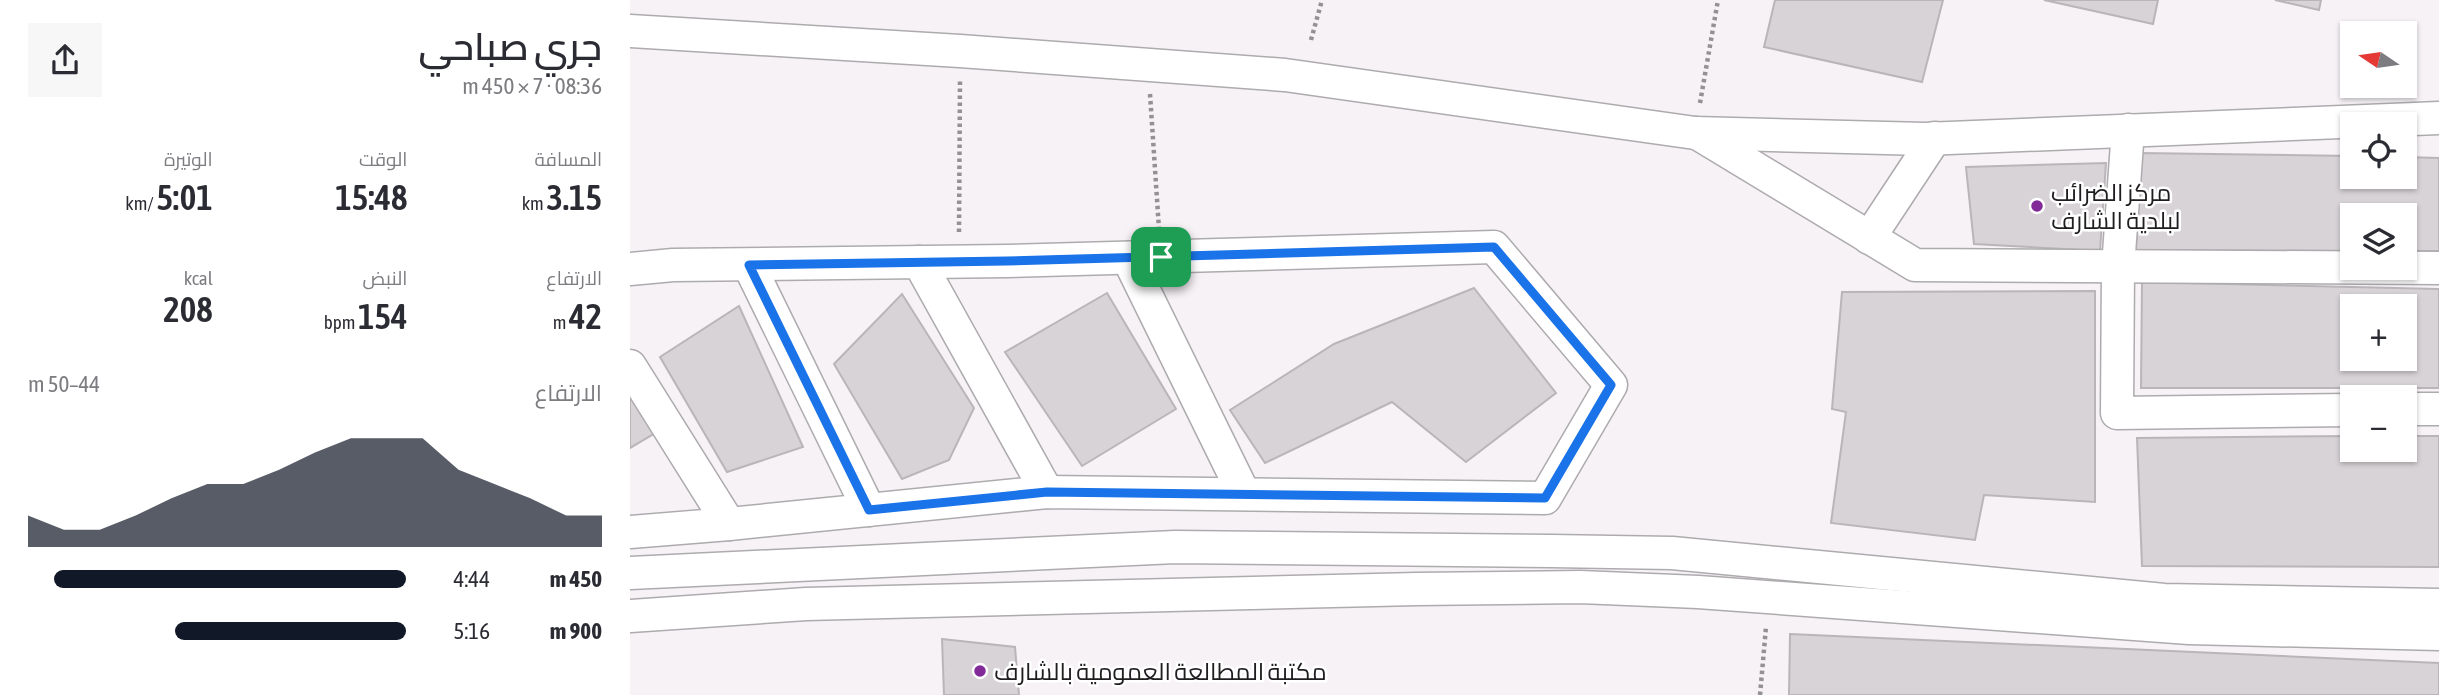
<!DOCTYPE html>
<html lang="ar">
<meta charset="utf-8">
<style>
:root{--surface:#fff;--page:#f7f7f7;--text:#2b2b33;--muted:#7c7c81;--accent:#111827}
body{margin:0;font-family:"Asap Condensed",Cairo,sans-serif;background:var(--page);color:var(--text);direction:rtl;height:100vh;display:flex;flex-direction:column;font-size:26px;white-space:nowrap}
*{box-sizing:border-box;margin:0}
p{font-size:23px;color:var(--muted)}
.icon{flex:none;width:38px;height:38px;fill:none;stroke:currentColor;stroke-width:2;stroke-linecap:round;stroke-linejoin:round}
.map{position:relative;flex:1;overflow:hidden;direction:ltr}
.sheet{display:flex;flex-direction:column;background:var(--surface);width:630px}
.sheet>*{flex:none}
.needle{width:46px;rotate:283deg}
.tools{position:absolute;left:1710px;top:21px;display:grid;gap:14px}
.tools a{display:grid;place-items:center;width:77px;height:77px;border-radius:0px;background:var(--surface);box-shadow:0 2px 5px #0004;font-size:35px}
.pin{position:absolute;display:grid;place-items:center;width:60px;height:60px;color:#fff;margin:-30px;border-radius:14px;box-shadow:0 4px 10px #0006}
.round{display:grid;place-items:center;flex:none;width:74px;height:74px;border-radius:0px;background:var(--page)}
.overview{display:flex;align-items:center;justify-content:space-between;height:119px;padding:0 28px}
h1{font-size:38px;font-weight:600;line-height:52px}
.figures{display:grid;grid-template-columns:repeat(3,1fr);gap:10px;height:119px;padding:7px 28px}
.figures div{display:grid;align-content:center}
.figures b{font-size:35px;font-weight:600}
.figures small{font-size:19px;font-weight:400}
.figures p{font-size:19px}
.chart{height:196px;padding:14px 28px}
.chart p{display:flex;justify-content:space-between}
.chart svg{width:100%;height:126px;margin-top:7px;fill:var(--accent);opacity:.7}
ul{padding:0 28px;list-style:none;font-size:23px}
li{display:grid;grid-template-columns:112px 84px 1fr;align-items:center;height:52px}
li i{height:18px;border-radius:9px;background:var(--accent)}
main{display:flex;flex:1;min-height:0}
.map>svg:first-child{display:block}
</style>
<main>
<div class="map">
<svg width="1809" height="695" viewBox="0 0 1809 695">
<rect width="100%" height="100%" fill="#f6f2f6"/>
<!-- building -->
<g fill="#d8d3d7" stroke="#b9b5b8" stroke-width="2" fill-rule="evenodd">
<path d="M1145 0H1313L1292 82 1134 47Z"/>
<path d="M1414 0H1528L1523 24Z"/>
<path d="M1645 0H1691L1689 10Z"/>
<path d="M1509 153 1722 156V177H1774V157L1809 158V251H1774V215H1722V251L1506 250Z"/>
<path d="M1476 163 1470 251 1344 244 1336 167Z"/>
<path d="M1512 282 1809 289V388H1511ZM1722 306H1774V359H1722Z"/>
<path d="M844 288 926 393 836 462 762 402 635 463 600 410 704 344Z"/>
<path d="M1465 291V502L1354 495 1345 540 1201 523 1216 412 1202 409 1212 292Z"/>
<path d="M477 293 546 409 452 466 375 352Z"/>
<path d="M272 294 344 408 319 460 272 479 204 364Z"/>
<path d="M109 306 173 447 97 472 30 357Z"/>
<path d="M0 384 37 426 0 448Z"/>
<path d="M1722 436V450H1774V436H1809V567L1512 566 1507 438Z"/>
<path d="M1160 634 1809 663V695H1159Z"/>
<path d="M312 639 385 647 389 695H314Z"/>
</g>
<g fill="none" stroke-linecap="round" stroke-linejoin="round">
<defs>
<g id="minor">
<path d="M0 31 330 51 655 75 1065 133 1295 139 1809 118"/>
<path d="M1498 130 1488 267 1487 413 1722 410"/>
<path d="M1067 133 1285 265 1809 268"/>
<path d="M1239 238 1305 138"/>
<path d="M498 258 614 494"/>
<path d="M289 262 417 492"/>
<path d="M119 265 239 510"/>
<path d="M0 269 43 265 377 261 864 247 981 385 915 498 417 492 99 524 0 532"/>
<path d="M0 366 99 524"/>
<path d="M1774 409H1809"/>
<path d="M0 573 545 547 921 551 1042 553 1534 600 1809 605"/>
<path d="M0 616 176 604 787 589 950 587 1068 592 1559 628 1809 634"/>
</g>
</defs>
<!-- minor casing -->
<use href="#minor" stroke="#aeabaf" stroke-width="35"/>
<!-- path -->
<g stroke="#949194" stroke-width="4.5" stroke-dasharray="3.5 3.5" stroke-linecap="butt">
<path d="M681 40 692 0"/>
<path d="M520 94 529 229"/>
<path d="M1070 103 1088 0"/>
<path d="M329 232 330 80"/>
<path d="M1130 695 1136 627"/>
</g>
<!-- minor -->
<use href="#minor" stroke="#fff" stroke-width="32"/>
</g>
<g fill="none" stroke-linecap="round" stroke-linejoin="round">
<defs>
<path id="route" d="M864 247 981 385 915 498 417 492 239 510 119 265 377 261Z"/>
</defs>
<!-- route casing -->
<use href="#route" stroke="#fff" stroke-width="14"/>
<!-- route -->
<use href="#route" stroke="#1a73e8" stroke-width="9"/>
</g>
<!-- markers -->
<g fill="#822b98" stroke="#fff" stroke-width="2.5">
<circle cx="1407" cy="206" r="7"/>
<circle cx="350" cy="671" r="7"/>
</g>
<g text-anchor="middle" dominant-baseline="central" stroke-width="5" stroke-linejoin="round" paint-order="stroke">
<!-- poi labels -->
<g font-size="24" fill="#1f1d1f" stroke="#fff" text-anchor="start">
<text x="1421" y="192">مركز الضرائب<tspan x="1421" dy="28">لبلدية الشارف</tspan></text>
<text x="364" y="671">مكتبة المطالعة العمومية بالشارف</text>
</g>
</g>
</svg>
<div class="tools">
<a><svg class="needle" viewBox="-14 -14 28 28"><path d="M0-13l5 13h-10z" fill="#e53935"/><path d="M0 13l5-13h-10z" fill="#7c7c81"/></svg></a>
<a><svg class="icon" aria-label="locate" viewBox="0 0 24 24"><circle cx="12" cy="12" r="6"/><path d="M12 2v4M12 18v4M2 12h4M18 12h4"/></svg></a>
<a><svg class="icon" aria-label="layers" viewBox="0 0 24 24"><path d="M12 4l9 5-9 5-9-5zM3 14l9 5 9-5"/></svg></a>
<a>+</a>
<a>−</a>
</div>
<div class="pin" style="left:531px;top:257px;background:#1e9e55"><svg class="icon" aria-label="arrive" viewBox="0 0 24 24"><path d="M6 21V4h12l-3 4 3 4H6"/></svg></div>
</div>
<section class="sheet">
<div class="overview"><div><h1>جري صباحي</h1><p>08:36 · 7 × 450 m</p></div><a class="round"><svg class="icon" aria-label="share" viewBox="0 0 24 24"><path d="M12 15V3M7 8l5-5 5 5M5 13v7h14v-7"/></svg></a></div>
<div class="figures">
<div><p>المسافة</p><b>3.15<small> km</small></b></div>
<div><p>الوقت</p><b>15:48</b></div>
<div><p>الوتيرة</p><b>5:01<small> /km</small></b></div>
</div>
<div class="figures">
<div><p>الارتفاع</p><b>42<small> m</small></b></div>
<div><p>النبض</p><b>154<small> bpm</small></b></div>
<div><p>kcal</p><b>208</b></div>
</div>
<div class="chart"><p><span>الارتفاع</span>44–50 m</p>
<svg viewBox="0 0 160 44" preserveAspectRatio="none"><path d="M0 44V33L10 38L20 38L30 33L40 27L50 22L60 22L70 17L80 11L90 6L100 6L110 6L120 17L130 22L140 27L150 33L160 33V44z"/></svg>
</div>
<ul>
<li><b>450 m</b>4:44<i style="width:93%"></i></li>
<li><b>900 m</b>5:16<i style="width:61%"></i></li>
</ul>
</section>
</main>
